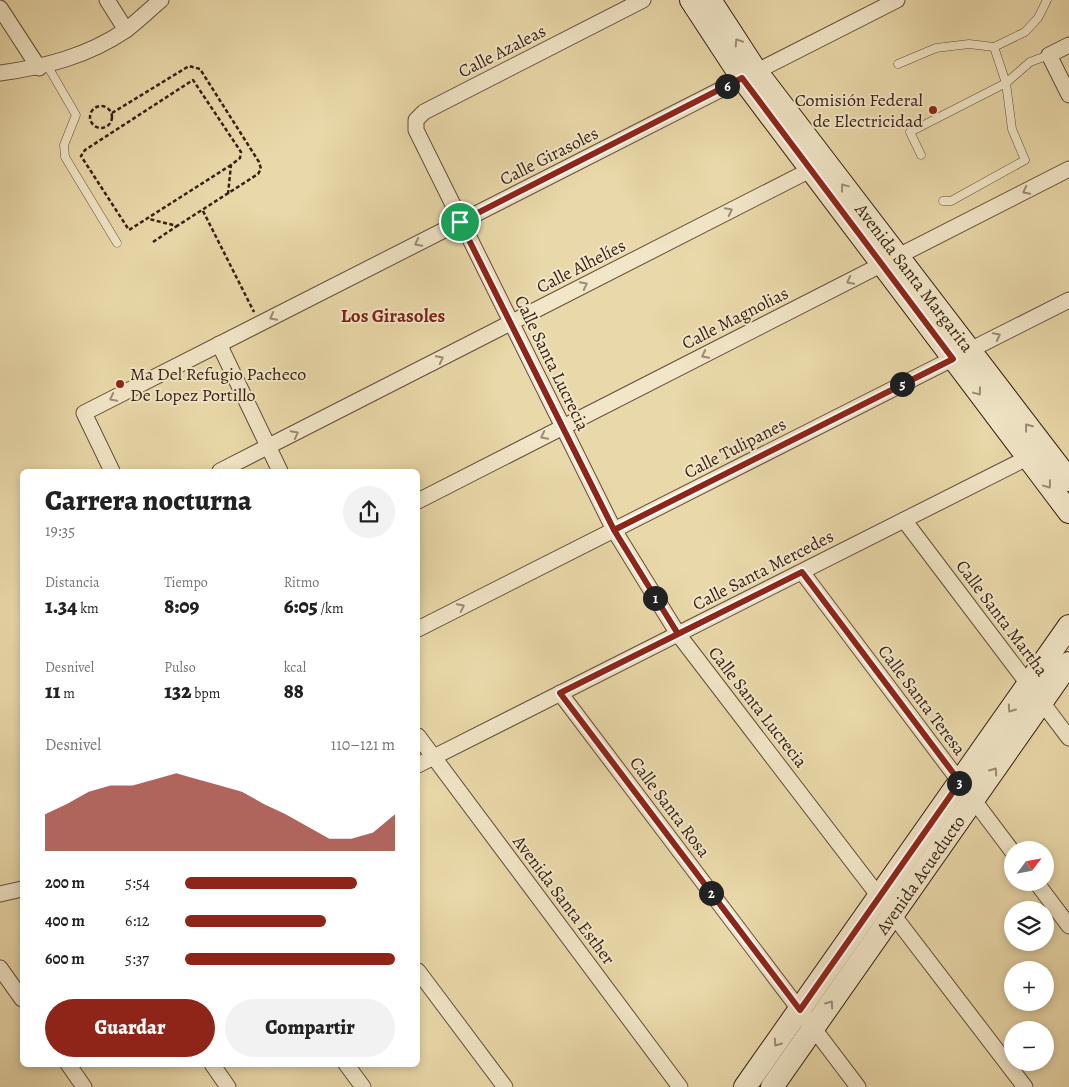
<!DOCTYPE html>
<html lang="es">
<meta charset="utf-8">
<style>
:root{--surface:#fff;--page:#f2f2f2;--text:#222;--muted:#767676;--accent:#8f2418}
body{margin:0;font-family:Alegreya,serif;background:var(--page);color:var(--text);height:100vh;display:flex;flex-direction:column;font-size:19px;white-space:nowrap}
*{box-sizing:border-box;margin:0}
p{font-size:16px;color:var(--muted)}
.icon{flex:none;width:28px;height:28px;fill:none;stroke:currentColor;stroke-width:2;stroke-linecap:round;stroke-linejoin:round}
.map{position:relative;flex:1;overflow:hidden}
.sheet{position:absolute;left:20px;top:469px;width:400px;height:598px;display:flex;flex-direction:column;background:var(--surface);border-radius:8px;box-shadow:0 2px 8px #0003}
.sheet>*{flex:none}
.needle{width:32px;rotate:58deg}
.controls{position:absolute;left:1004px;top:841px;display:grid;gap:10px}
.controls a{display:grid;place-items:center;width:50px;height:50px;border-radius:50%;background:var(--surface);box-shadow:0 2px 8px #0003;font-size:25px}
.pin{position:absolute;display:grid;place-items:center;width:42px;height:42px;color:#fff;margin:-21px;border:2px solid #fff;border-radius:50%;box-shadow:0 1px 5px #0007}
.km{position:absolute;width:25px;height:25px;margin:-12px;border-radius:50%;background:#222;color:#fff;font-size:14px;line-height:25px;text-align:center}
.round{display:grid;place-items:center;flex:none;width:52px;height:52px;border-radius:26px;background:var(--page)}
.summary{display:flex;align-items:center;justify-content:space-between;height:85px;padding:0 25px}
h1{font-size:28px;font-weight:800;line-height:38px}
.metrics{display:grid;grid-template-columns:repeat(3,1fr);gap:8px;height:85px;padding:5px 25px}
.metrics div{display:grid;align-content:center}
.metrics b{font-size:21px;font-weight:800}
.metrics small{font-size:14px;font-weight:400}
.metrics p{font-size:14px}
.chart{height:140px;padding:10px 25px}
.chart p{display:flex;justify-content:space-between}
.chart svg{width:100%;height:90px;margin-top:5px;fill:var(--accent);opacity:.7}
.primary-button{display:flex;gap:10px;margin-top:auto;padding:10px 25px}
.primary-button a{flex:1;height:58px;border-radius:30px;background:var(--accent);color:#fff;font-size:20px;font-weight:800;line-height:58px;text-align:center}
.primary-button a+a{background:var(--page);color:var(--text)}
ul{padding:0 25px;list-style:none;font-size:16px}
li{display:grid;grid-template-columns:80px 60px 1fr;align-items:center;height:38px}
li i{height:12px;border-radius:6px;background:var(--accent)}
.map>svg:first-child{display:block}
</style>
<div class="map">
<svg width="1069" height="1087" viewBox="0 0 1069 1087">
<rect width="100%" height="100%" fill="#e9d8a9"/>
<filter id="stains"><feTurbulence type="fractalNoise" baseFrequency=".004" numOctaves="4"/><feColorMatrix values="0 0 0 0 .2 0 0 0 0 .09 0 0 0 0 .02 0 0 0 .5 -.17"/></filter>
<radialGradient id="worn" r=".72"><stop offset=".6" stop-color="#630" stop-opacity="0"/><stop offset="1" stop-color="#630" stop-opacity=".3"/></radialGradient>
<g fill="none" stroke-linecap="round" stroke-linejoin="round">
<defs>
<g id="lane">
<path d="M898 64 936 48 969 44 994 47 1025 32 1038 18 1047 0"/>
<path d="M47 65 76 115 64 145 65 157 117 243"/>
<path d="M921 155 910 132 1006 83 1030 62 1049 55"/>
<path d="M943 201H951L1025 160 1012 129 1006 83 994 47"/>
</g>
<g id="street">
<path d="M107 0 126 30"/>
<path d="M643 0 424 112 416 120V130L614 530 678 634 1025 1087"/>
<path d="M0 8 39 68"/>
<path d="M1069 45 1049 55 1069 95"/>
<path d="M0 73C45 67 88 56 126 30 138 21 149 10 161 0"/>
<path d="M219 344 280 471"/>
<path d="M112 471 84 413 897 0"/>
<path d="M220 471 818 166"/>
<path d="M418 501 1069 169"/>
<path d="M904 520 1069 738"/>
<path d="M802 572 1012 851"/>
<path d="M418 629 1069 300"/>
<path d="M560 693 858 1087"/>
<path d="M418 736 680 1087"/>
<path d="M418 765 1035 454"/>
<path d="M1036 882 1069 926"/>
<path d="M0 894 22 889"/>
<path d="M0 968 22 999"/>
<path d="M418 971 505 1087"/>
<path d="M68 1064 84 1087"/>
<path d="M212 1064 228 1087"/>
<path d="M346 1064 363 1087"/>
</g>
<g id="secondary">
<path d="M691 0 742 78 1069 512"/>
<path id="s1" d="M710 0 756 71 1069 480"/>
<path d="M745 1087 1069 626"/>
<path id="s2" d="M772 1087 1069 663"/>
</g>
</defs>
<!-- lane casing -->
<use href="#lane" stroke="#644d39" stroke-width="9"/>
<!-- street casing -->
<use href="#street" stroke="#644d39" stroke-width="17"/>
<!-- secondary casing -->
<use href="#secondary" stroke="#371f14" stroke-width="24"/>
<!-- path -->
<g stroke="#371f14" stroke-width="2.5" stroke-dasharray="4 2.5" stroke-linecap="butt">
<circle cx="101" cy="117" r="11"/>
<path d="M112 113 189 66 200 69 259 162 261 169 258 174 177 226 149 219"/>
<path d="M228 194 231 165 240 158 241 152 193 80 85 150 81 156 129 230 231 165"/>
<path d="M203 211 254 312"/>
<path d="M153 242 177 226"/>
</g>
<!-- lane -->
<use href="#lane" stroke="#f1e6c7" stroke-width="8"/>
<!-- street -->
<use href="#street" stroke="#f1e6c7" stroke-width="15"/>
<!-- secondary -->
<use href="#secondary" stroke="#f1e6c7" stroke-width="22"/>
</g>
<!-- one-way arrows -->
<defs><path id="oneway-chevron" d="M-2-3.5L2.5 0L-2 3.5" fill="none" stroke-width="1.6" stroke-linecap="round" stroke-linejoin="round" transform="scale(1.25)"/></defs>
<g stroke="#9d8c76">
<use href="#oneway-chevron" transform="translate(738 42) rotate(-123)"/>
<use href="#oneway-chevron" transform="translate(844 187) rotate(-127)"/>
<use href="#oneway-chevron" transform="translate(1026 191) rotate(153)"/>
<use href="#oneway-chevron" transform="translate(729 211) rotate(-27)"/>
<use href="#oneway-chevron" transform="translate(418 243) rotate(153)"/>
<use href="#oneway-chevron" transform="translate(850 281) rotate(153)"/>
<use href="#oneway-chevron" transform="translate(584 285) rotate(-27)"/>
<use href="#oneway-chevron" transform="translate(273 317) rotate(153)"/>
<use href="#oneway-chevron" transform="translate(997 336) rotate(-27)"/>
<use href="#oneway-chevron" transform="translate(705 355) rotate(153)"/>
<use href="#oneway-chevron" transform="translate(440 359) rotate(-27)"/>
<use href="#oneway-chevron" transform="translate(978 392) rotate(53)"/>
<use href="#oneway-chevron" transform="translate(113 398) rotate(153)"/>
<use href="#oneway-chevron" transform="translate(1028 427) rotate(-128)"/>
<use href="#oneway-chevron" transform="translate(295 434) rotate(-27)"/>
<use href="#oneway-chevron" transform="translate(544 436) rotate(153)"/>
<use href="#oneway-chevron" transform="translate(1048 485) rotate(53)"/>
<use href="#oneway-chevron" transform="translate(461 607) rotate(-27)"/>
<use href="#oneway-chevron" transform="translate(1011 709) rotate(125)"/>
<use href="#oneway-chevron" transform="translate(994 771) rotate(-55)"/>
<use href="#oneway-chevron" transform="translate(830 1004) rotate(-55)"/>
<use href="#oneway-chevron" transform="translate(777 1043) rotate(125)"/>
</g>
<g fill="none" stroke-linecap="round" stroke-linejoin="round">
<defs>
<path id="route" d="M460 222 614 530 678 634 560 693 800 1010 960 782 802 572 678 634 614 530 953 359 742 78 460 222"/>
</defs>
<!-- route casing -->
<use href="#route" stroke="#fff" stroke-width="10"/>
<!-- route -->
<use href="#route" stroke="#8f2418" stroke-width="6"/>
</g>
<!-- markers -->
<g fill="#8f2418" stroke="#f1e6c7" stroke-width="2">
<circle cx="933" cy="110" r="5"/>
<circle cx="120" cy="384" r="5"/>
</g>
<g text-anchor="middle" dominant-baseline="central" stroke-width="4" stroke-linejoin="round" paint-order="stroke">
<!-- street labels -->
<g font-size="18" fill="#371f14" stroke="#f1e6c7">
<text transform="translate(502 51) rotate(-27)">Calle Azaleas</text>
<text transform="translate(549 156) rotate(-27)">Calle Girasoles</text>
<text transform="translate(581 266) rotate(-27)">Calle Alhelíes</text>
<text stroke="none"><textPath href="#s1" startOffset="345">Avenida Santa Margarita</textPath></text>
<text transform="translate(735 318) rotate(-27)">Calle Magnolias</text>
<text transform="translate(552 363) rotate(64)">Calle Santa Lucrecia</text>
<text transform="translate(735 448) rotate(-27)">Calle Tulipanes</text>
<text transform="translate(763 570) rotate(-27)">Calle Santa Mercedes</text>
<text transform="translate(1002 618) rotate(53)">Calle Santa Martha</text>
<text transform="translate(922 700) rotate(53)">Calle Santa Teresa</text>
<text transform="translate(758 707) rotate(52)">Calle Santa Lucrecia</text>
<text transform="translate(670 807) rotate(53)">Calle Santa Rosa</text>
<text stroke="none"><textPath href="#s2" startOffset="259">Avenida Acueducto</textPath></text>
<text transform="translate(564 900) rotate(53)">Avenida Santa Esther</text>
</g>
<!-- poi labels -->
<g font-size="18" fill="#371f14" stroke="#f1e6c7" text-anchor="end">
<text x="923" y="100">Comisión Federal<tspan x="923" dy="21">de Electricidad</tspan></text>
<text x="130" y="374" text-anchor="start">Ma Del Refugio Pacheco<tspan x="130" dy="21">De Lopez Portillo</tspan></text>
</g>
<!-- neighbourhood labels -->
<g font-size="19" font-weight="bold" fill="#7a1f14" stroke="#f1e6c7">
<text x="393" y="316">Los Girasoles</text>
</g>
</g>
<rect width="100%" height="100%" filter="url(#stains)"/>
<rect width="100%" height="100%" fill="url(#worn)"/>
</svg>
<div class="controls">
<a><svg class="needle" viewBox="-14 -14 28 28"><path d="M0-13l5 13h-10z" fill="#e53935"/><path d="M0 13l5-13h-10z" fill="#767676"/></svg></a>
<a><svg class="icon" aria-label="layers" viewBox="0 0 24 24"><path d="M12 4l9 5-9 5-9-5zM3 14l9 5 9-5"/></svg></a>
<a>+</a>
<a>−</a>
</div>
<div class="pin" style="left:460px;top:222px;background:#1e9e55"><svg class="icon" aria-label="arrive" viewBox="0 0 24 24"><path d="M6 21V4h12l-3 4 3 4H6"/></svg></div>
<b class="km" style="left:655px;top:598px">1</b>
<b class="km" style="left:711px;top:893px">2</b>
<b class="km" style="left:959px;top:783px">3</b>
<b class="km" style="left:902px;top:384px">5</b>
<b class="km" style="left:727px;top:86px">6</b>
<section class="sheet">
<div class="summary"><div><h1>Carrera nocturna</h1><p>19:35</p></div><a class="round"><svg class="icon" aria-label="share" viewBox="0 0 24 24"><path d="M12 15V3M7 8l5-5 5 5M5 13v7h14v-7"/></svg></a></div>
<div class="metrics">
<div><p>Distancia</p><b>1.34<small> km</small></b></div>
<div><p>Tiempo</p><b>8:09</b></div>
<div><p>Ritmo</p><b>6:05<small> /km</small></b></div>
</div>
<div class="metrics">
<div><p>Desnivel</p><b>11<small> m</small></b></div>
<div><p>Pulso</p><b>132<small> bpm</small></b></div>
<div><p>kcal</p><b>88</b></div>
</div>
<div class="chart"><p><span>Desnivel</span>110–121 m</p>
<svg viewBox="0 0 160 44" preserveAspectRatio="none"><path d="M0 44V26L10 21L20 15L30 12L40 12L50 9L60 6L70 9L80 12L90 15L100 21L110 26L120 32L130 38L140 38L150 35L160 26V44z"/></svg>
</div>
<ul>
<li><b>200 m</b>5:54<i style="width:82%"></i></li>
<li><b>400 m</b>6:12<i style="width:67%"></i></li>
<li><b>600 m</b>5:37<i style="width:100%"></i></li>
</ul>
<div class="primary-button"><a>Guardar</a><a>Compartir</a></div>
</section>
</div>
